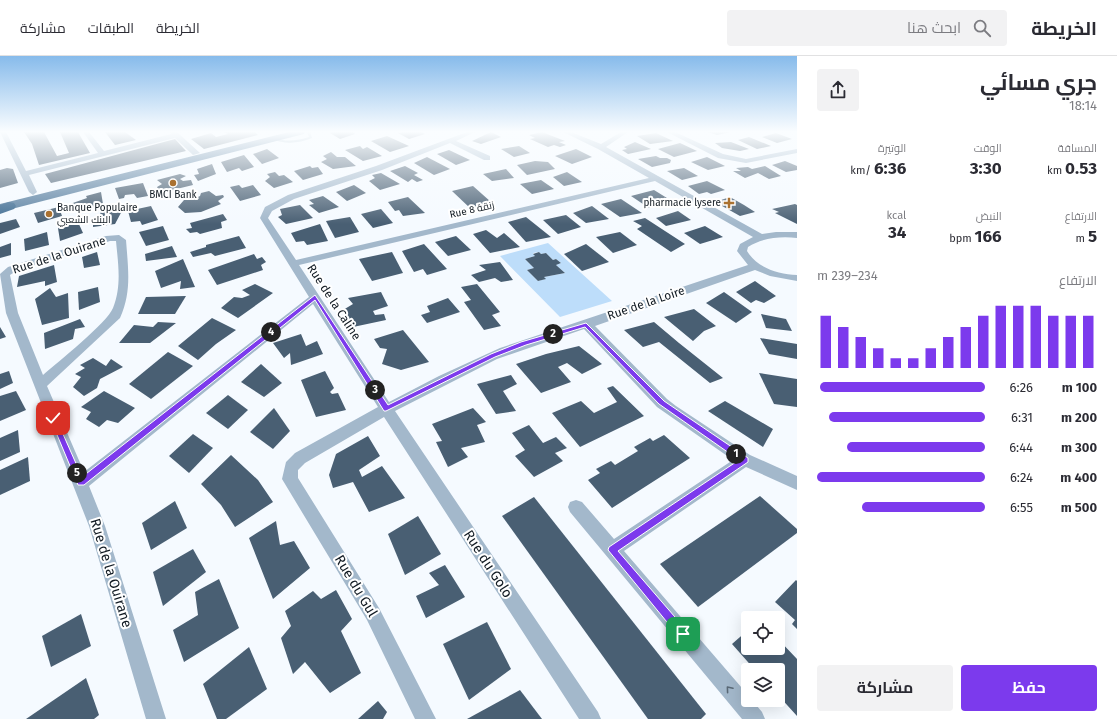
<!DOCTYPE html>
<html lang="ar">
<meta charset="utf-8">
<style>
:root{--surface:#fff;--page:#f2f2f3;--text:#2b2b33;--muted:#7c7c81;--line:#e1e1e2;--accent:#7c3aed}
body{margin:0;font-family:"Fira Sans",Cairo,sans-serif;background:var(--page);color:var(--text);direction:rtl;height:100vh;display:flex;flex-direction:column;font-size:15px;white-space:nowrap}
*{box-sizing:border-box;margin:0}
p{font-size:13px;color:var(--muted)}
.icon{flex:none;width:22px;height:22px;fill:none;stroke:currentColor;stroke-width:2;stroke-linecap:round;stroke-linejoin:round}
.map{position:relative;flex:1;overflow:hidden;direction:ltr}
.panel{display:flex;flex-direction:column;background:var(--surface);width:320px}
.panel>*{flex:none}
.buttons{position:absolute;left:741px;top:555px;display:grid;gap:8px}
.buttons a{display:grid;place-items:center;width:44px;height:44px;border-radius:4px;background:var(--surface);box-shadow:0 4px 16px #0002;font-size:20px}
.pin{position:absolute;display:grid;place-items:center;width:34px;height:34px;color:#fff;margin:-17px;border-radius:8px;box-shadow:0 2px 6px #0006}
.km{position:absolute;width:20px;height:20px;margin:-10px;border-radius:50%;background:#222;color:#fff;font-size:11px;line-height:20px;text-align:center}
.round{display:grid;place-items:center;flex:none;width:42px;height:42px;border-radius:4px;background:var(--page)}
.head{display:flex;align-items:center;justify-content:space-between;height:68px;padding:0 20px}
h1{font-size:22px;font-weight:700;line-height:30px}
.figures{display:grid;grid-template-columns:repeat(3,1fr);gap:6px;height:68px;padding:4px 20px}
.figures div{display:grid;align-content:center}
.figures b{font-size:17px;font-weight:700}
.figures small{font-size:11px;font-weight:400}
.figures p{font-size:11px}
.chart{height:112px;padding:8px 20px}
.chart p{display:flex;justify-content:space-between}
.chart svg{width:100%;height:72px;margin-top:4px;stroke:var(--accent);stroke-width:6}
.button{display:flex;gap:8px;margin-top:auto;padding:8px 20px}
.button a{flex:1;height:46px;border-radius:4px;background:var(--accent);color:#fff;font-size:16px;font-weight:700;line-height:46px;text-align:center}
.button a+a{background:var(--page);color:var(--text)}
ul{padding:0 20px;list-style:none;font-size:13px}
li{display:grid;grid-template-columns:64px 48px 1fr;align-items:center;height:30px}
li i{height:10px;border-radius:5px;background:var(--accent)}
header{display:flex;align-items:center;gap:24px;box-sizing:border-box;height:56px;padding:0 20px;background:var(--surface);border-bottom:1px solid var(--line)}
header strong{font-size:19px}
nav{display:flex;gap:22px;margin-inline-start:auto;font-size:14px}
.search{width:280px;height:36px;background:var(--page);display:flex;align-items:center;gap:10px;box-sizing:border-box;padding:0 14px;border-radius:4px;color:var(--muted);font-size:15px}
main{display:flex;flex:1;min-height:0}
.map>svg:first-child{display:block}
</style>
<header>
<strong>الخريطة</strong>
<div class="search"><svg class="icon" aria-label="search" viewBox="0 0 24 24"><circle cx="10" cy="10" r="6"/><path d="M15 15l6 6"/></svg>ابحث هنا</div>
<nav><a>الخريطة</a><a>الطبقات</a><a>مشاركة</a></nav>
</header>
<main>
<section class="panel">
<div class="head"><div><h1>جري مسائي</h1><p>18:14</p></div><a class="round"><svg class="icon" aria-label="share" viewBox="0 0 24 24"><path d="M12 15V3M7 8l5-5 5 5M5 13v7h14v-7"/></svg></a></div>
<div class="figures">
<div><p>المسافة</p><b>0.53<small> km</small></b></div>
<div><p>الوقت</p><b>3:30</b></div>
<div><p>الوتيرة</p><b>6:36<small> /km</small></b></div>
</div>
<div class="figures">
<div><p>الارتفاع</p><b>5<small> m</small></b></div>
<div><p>النبض</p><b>166<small> bpm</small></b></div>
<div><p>kcal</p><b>34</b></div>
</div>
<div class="chart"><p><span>الارتفاع</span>234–239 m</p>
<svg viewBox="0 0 160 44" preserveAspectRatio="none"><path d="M5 44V12M15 44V19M25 44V25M35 44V32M45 44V38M55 44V38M65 44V32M75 44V25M85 44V19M95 44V12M105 44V6M115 44V6M125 44V6M135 44V12M145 44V12M155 44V12"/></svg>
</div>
<ul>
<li><b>100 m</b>6:26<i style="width:98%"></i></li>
<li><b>200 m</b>6:31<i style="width:93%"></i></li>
<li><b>300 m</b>6:44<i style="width:82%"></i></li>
<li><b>400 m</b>6:24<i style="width:100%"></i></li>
<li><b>500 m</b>6:55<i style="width:73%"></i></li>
</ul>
<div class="button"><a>حفظ</a><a>مشاركة</a></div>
</section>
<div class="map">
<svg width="797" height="663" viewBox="0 0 797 663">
<rect width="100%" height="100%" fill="#f5faff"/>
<!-- green -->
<path fill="#bdddfa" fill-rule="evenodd" d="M548 187 612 245 560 261 500 200ZM539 196 541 198 546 197 553 204 556 203 561 207 556 209 565 217 544 221 545 223 538 225 527 214 534 212 525 203 535 200 533 197Z"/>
<!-- building -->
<g fill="#495f73">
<path d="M24 76H44L57 100 69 97 60 76H78L90 97 39 109 32 88Z"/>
<path d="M105 76H125L136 84 115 89Z"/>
<path d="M224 76H255L258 79 204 93 191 83 211 77 216 81 228 78Z"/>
<path d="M333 76H353L355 78 340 83 330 77Z"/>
<path d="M403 76H421L425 78 409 83 398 77Z"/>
<path d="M491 76 501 81 481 88 472 85Z"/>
<path d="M542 76 565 85 559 86 566 89 560 91 554 89 548 91 530 83 535 82 529 79Z"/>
<path d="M708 76H731L717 79Z"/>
<path d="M656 77 673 85 650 88 637 80Z"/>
<path d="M776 77 792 83 777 87 762 81Z"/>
<path d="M387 80 409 90 390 96 371 85Z"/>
<path d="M749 81 771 90 757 93 738 84Z"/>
<path d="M175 83 186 95 51 127 45 118Z"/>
<path d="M635 86 651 93 628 98 622 94 627 93 624 91Z"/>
<path d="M731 86 749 93 740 95 722 92 715 87Z"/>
<path d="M680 87 697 95 674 101 658 93Z"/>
<path d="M360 90 363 93 367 91 382 100 363 105 345 94Z"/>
<path d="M519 90 530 97 514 101 501 93Z"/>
<path d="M267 93 279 102 262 108 253 98Z"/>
<path d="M576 93 592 101 572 108 555 100Z"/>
<path d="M449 94 470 104 456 109 437 98Z"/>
<path d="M331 96 337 101H345L356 110 333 113 321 106 327 103 323 100Z"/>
<path d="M244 99 254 111 242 115 239 112 227 116 221 106Z"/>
<path d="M656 100 660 102H667L671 104 670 107 652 111 638 103Z"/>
<path d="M427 101 450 113 434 119 414 107Z"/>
<path d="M707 101 725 110 708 114 691 106Z"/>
<path d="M535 105 548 106 555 113 527 119 517 109Z"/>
<path d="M785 105 797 110V114L786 116 772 109Z"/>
<path d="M212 108 216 118 198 125 194 119 199 118 197 113Z"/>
<path d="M310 110 312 112 318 111 323 118 303 124 294 115Z"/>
<path d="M405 110 418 117 414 119 423 124 417 126 412 123 408 126 390 115Z"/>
<path d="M765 110 781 120 769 123 758 117 745 122 733 115H741L736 112 748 111 752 113Z"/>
<path d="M7 112 13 113 18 127 0 132V114Z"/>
<path d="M684 112 698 120 682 124 667 115Z"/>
<path d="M506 113 514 122 492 125 483 118Z"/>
<path d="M275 116 279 120 284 119 293 126 274 132 265 125 270 121 267 118Z"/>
<path d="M567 116 582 126 564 130 553 121Z"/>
<path d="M381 117 400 128 380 134 369 125 375 122 372 119Z"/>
<path d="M180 118 186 120 180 123 183 125 191 124 193 129 160 137 157 131 162 128 157 124Z"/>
<path d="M541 124 554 133 532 138 520 128Z"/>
<path d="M707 125 725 134 711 138 707 136 699 138 688 130Z"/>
<path d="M143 127 148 140 137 142 134 138 125 139 124 142 119 143 115 132Z"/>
<path d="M239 129 242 132 253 129 261 139 240 145 230 131Z"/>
<path d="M354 129 366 137 347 145 336 136Z"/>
<path d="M473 130 491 146 470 152 452 135Z"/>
<path d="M654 134 675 147 649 152 631 140Z"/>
<path d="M209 135 216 140 223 139 224 141 218 145 221 148 201 156 185 157 178 151 184 144 196 142 200 140 201 137Z"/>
<path d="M101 136 103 148 73 156 70 148 87 142 86 140Z"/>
<path d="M323 140 339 151 319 157 309 149 314 148 309 144Z"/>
<path d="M408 141 425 157 403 160 399 154 395 155 388 146Z"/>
<path d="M730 141 744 149 755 156 740 160 715 146Z"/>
<path d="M621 143 642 157 620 161 601 148Z"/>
<path d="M131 147 128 152 123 153 115 168 93 171V164L99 163 101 155 111 153 115 149Z"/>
<path d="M795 148 797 149V168L775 157 779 156 772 153Z"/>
<path d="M300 149 313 162 286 168 278 161 282 159 280 153Z"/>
<path d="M151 150 158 164 142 169 140 165 131 166 128 155Z"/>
<path d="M592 150 609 163 586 167 573 157Z"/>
<path d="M59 151 62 160 38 167 34 157Z"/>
<path d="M381 153 393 167 373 172 361 158Z"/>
<path d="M678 155 691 164 666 170 656 162Z"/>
<path d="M223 158 227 164 221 166 222 172 200 178 197 176 190 177 186 173 192 172 190 167Z"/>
<path d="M566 159 581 171 558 178 543 164Z"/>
<path d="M350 161 359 176 335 182 326 165Z"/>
<path d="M526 161 551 181 526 186 508 166Z"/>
<path d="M645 162 685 188 671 196 637 173 642 170 633 165Z"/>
<path d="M16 163 20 171 0 178V167Z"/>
<path d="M78 166 83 177 60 185 58 172Z"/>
<path d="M320 168 328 185 307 189 304 185 296 186 291 177Z"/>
<path d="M163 170 169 184 146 190 139 176Z"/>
<path d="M705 170 723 181 700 188 684 177Z"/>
<path d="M486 174 497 182 504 177 520 191 490 197 473 178Z"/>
<path d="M47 176 49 189 25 195 24 183Z"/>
<path d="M620 176 637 189 613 197 596 181Z"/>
<path d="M239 180 246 192 215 200 211 197 193 201 190 196 206 191V189Z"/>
<path d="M456 180 471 194 448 200 435 186Z"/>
<path d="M11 187V199L0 202V191Z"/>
<path d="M424 188 447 213 427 219 423 213 414 216 402 195Z"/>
<path d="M586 188 609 206 582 215 564 198Z"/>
<path d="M172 190 177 201 146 205 145 198Z"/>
<path d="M97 196 100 209 84 212 82 201Z"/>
<path d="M392 196 403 217 372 225 359 203Z"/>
<path d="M539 196 541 198 546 197 553 204 556 203 561 207 556 209 565 217 544 221 546 223 538 225 527 214 534 212 525 203 535 200 533 198Z"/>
<path d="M254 198 257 203 262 201 266 206 261 209 263 214 217 229 208 214Z"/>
<path d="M183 203 195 231 180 233 181 225 161 232 155 215Z"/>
<path d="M500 206 513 224 501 226 495 222 479 226 471 219 486 214 479 209Z"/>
<path d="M54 209 57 226 45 230V225L17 231 19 220Z"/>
<path d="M755 225 776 240 764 247 756 244 751 247 736 236Z"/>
<path d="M255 228 273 237 238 262 221 252 234 241 242 242 250 239 242 234Z"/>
<path d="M477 228 500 256 492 259 501 270 484 274 464 246 471 244 461 231Z"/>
<path d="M98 231 100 246 79 254 78 236Z"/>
<path d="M50 232 56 241 68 237 69 262 42 269 35 243Z"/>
<path d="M381 236 388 250 373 255 375 259 384 258 386 264 353 271 343 254 353 248 348 242Z"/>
<path d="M724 236 752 256 736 267 706 247Z"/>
<path d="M186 240 175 258H138L146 241Z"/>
<path d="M448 242 460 256 427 267 421 259 430 256 427 250Z"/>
<path d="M694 253 716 270 704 275 693 285 664 261Z"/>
<path d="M761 258 786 263 792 275 766 272Z"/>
<path d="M212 262 236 274 216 288 198 304 178 290Z"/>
<path d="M80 263 85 271 75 273 73 283 45 293 44 277Z"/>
<path d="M158 266 176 267 150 287H119L134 269 153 271Z"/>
<path d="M654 266 679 287 723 322 710 327 659 286 643 291 624 274Z"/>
<path d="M0 271 6 281 0 283Z"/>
<path d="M403 274 429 306 401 314 382 308 387 293 380 292 374 283Z"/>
<path d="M301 278 306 290 317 285 323 298 291 309 290 297 284 302 273 287Z"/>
<path d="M760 282 797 288V303L769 298Z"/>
<path d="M579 290 602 308 582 318 567 307 558 311 571 326 541 337 516 308 546 298Z"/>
<path d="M168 296 193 310 151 343 129 328Z"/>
<path d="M93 302 106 310 111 303 123 311 100 323 97 332 84 340 73 331 81 321 75 318 85 312 80 309Z"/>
<path d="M261 308 282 327 264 341 241 326Z"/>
<path d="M9 315 13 327 0 333V318Z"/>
<path d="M325 315 334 332 330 336 332 338 338 337 346 354 316 361 301 324Z"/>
<path d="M759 317 797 323V351L774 348Z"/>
<path d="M511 319 517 328 503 335 516 355 496 358 477 328Z"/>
<path d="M613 330 644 360 580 391 552 357 581 345 594 357 617 346 607 332Z"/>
<path d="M16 335 26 354 0 365V340Z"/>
<path d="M104 335 135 352 118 367 107 364 99 371 86 363 91 356 81 351Z"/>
<path d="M228 339 248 354 228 373 206 357Z"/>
<path d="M725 345 773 373 763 391 708 355Z"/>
<path d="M274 352 290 375 273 393 250 376Z"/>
<path d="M473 352 486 366 477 369 485 386 461 392 468 401 448 411 436 386 442 385 432 368Z"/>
<path d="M529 369 543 387 556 381 567 392 555 397 563 405 534 421 515 400 525 394 512 377Z"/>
<path d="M18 374 20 396 0 405V382Z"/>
<path d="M193 378 213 392 189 417 169 400Z"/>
<path d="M664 379 690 402 612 452 588 424 600 417 596 413 611 405 615 409 638 395 634 391 650 382 653 385Z"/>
<path d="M368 380 380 400 359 414 362 421 382 410 405 442 369 456 353 426 333 432 329 419 336 398Z"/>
<path d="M231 399 258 424 273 446 235 471 221 449 201 428Z"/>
<path d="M28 401 30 425 0 439V414Z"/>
<path d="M760 440 797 473V477L698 551 660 508Z"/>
<path d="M534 441 706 658 701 663H648L502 460Z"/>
<path d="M175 445 187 472 151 494 142 467Z"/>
<path d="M418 460 441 498 405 519 388 478Z"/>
<path d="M276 465 280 489 294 485 310 512 273 543 249 482Z"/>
<path d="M193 493 206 516 163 550 153 516Z"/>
<path d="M445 509 465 541 426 562 416 540 439 529 429 517Z"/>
<path d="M219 523 239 572 184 606 173 574 198 559 195 536Z"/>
<path d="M796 524 797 525V573L792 568 795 564 775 546Z"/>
<path d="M336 534 352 563 341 575 361 617 330 637 305 606 293 618 281 582 291 570 285 555 313 535 321 543Z"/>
<path d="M81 558 91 590 51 611 42 580Z"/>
<path d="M487 566 511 613 469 644 443 588Z"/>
<path d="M748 574V592H778V583L797 603V660L778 639V614H755L732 588Z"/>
<path d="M249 591 267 633 226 663H217L203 628Z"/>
<path d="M86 622 99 659 94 663H26Z"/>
<path d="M520 634 542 663H467Z"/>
<path d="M378 645 387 656 383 663H358Z"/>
</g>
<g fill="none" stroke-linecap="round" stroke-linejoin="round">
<!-- lane -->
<path fill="#a3b8cb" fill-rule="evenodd" d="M307 76H310L312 82C299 87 286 89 272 83L274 82C287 86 297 85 309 81Z"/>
<!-- street -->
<g fill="#a3b8cb" fill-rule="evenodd">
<path d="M0 76H6L26 115 98 97 83 76H89L104 95 171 78 170 76H177L200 97 193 99 175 82 29 119 37 136 33 139 29 136Z"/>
<path d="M467 76H475L456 85 490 100V104H484L450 87 382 114 294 143 272 155 268 162 296 204 649 122 598 93 563 76H571L601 88 621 76H628L606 91 762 178 776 176H797V182C780 180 762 182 748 191L747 195C757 212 778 218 797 219V225L770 220 755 214 595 270 667 343 676 350 750 399 797 420V434L746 411 624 495 748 639V644H752L762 656 765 663H742L570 456 568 451 570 446 576 444 582 446 614 483 733 404 657 351 584 273 497 303 395 355 598 656 601 663H579L384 361 305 407 298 414V422L379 552 436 663H415L367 564 282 423 286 406 295 397 378 351 313 248 89 430 105 470 166 663H146L89 470 6 257 0 218 8 211 106 180 119 179 126 184C128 212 132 236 120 262L47 330 84 416 309 241 260 162 265 151 288 139 376 110ZM655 125 753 181 740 188 737 195 748 209 500 292 439 320 389 346 299 209ZM110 185H116C118 207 122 230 113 252 107 267 58 306 43 319L18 257 10 219 16 215Z"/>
<path d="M667 76H675L723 98 746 103 797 93V97L746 107 718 102Z"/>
</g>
<!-- primary -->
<path fill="#5a80a1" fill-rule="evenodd" d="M289 76H305L304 78 0 156V148Z"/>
<!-- highway -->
<path fill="#3f6c92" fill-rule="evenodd" d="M9 146 14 147 16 150 14 153 0 158V149Z"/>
</g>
<!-- one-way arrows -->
<defs><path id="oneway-chevron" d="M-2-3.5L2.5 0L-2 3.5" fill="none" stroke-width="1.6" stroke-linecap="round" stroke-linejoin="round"/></defs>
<use stroke="#5a6976" href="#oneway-chevron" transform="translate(729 633) rotate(-130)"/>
<!-- sky -->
<linearGradient id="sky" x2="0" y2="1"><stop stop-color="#87bbeb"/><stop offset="0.45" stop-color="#fafdff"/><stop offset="1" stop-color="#fafdff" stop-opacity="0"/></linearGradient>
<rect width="797" height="168" fill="url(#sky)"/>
<!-- route -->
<path fill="#7c3aed" stroke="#fff" d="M315 239 388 349 491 298 521 286 586 267 664 345 748 402V406L618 495 687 575V582H680L608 494 609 491 739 404 659 348 585 271 526 289 495 301 386 355H384L315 244 84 429H78L50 362 51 360H55L82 421Z"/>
<!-- markers -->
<g fill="#aa7130" stroke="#fff" stroke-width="1.5">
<circle cx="173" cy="127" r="4"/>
<path d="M727 141h4v4h4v4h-4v4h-4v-4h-4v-4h4z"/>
<circle cx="49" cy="158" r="4"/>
</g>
<g text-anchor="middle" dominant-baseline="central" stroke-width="4" stroke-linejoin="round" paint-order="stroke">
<!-- far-poi labels -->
<g font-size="10" fill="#111a22" stroke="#fff">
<text x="173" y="139">BMCI Bank</text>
<text x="721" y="147" text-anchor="end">pharmacie lysere</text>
<text x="57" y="152" text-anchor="start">Banque Populaire<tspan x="57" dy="12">البنك الشعبي</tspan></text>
</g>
<!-- far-street labels -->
<g font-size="10" fill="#111a22" stroke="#fff">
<text transform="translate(472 154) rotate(-13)">Rue 8 زنقة</text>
</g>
<!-- street labels -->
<g font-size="12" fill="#111a22" stroke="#fff">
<text transform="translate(59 199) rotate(-18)">Rue de la Ouirane</text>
<text transform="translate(334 246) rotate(57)">Rue de la Caline</text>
<text transform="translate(646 247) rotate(-19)">Rue de la Loire</text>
</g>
<!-- near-street labels -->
<g font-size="14" fill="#111a22" stroke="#fff">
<text transform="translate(488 508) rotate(57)">Rue du Golo</text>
<text transform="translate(111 517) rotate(73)">Rue de la Ouirane</text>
<text transform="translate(356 530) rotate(59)">Rue du Gul</text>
</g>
</g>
</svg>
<div class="buttons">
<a><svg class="icon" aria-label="locate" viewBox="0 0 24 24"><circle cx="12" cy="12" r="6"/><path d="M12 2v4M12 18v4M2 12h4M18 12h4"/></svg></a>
<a><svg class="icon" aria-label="layers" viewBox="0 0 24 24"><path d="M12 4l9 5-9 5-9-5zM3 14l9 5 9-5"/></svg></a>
</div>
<div class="pin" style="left:683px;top:578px;background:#1e9e55"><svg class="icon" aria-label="arrive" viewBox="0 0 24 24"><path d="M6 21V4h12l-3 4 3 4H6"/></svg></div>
<div class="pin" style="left:53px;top:362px;background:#d93025"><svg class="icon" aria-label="check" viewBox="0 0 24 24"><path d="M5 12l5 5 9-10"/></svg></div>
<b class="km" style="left:736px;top:398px">1</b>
<b class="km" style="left:553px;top:278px">2</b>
<b class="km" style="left:375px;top:334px">3</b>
<b class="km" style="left:271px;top:276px">4</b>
<b class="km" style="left:77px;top:417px">5</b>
</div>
</main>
